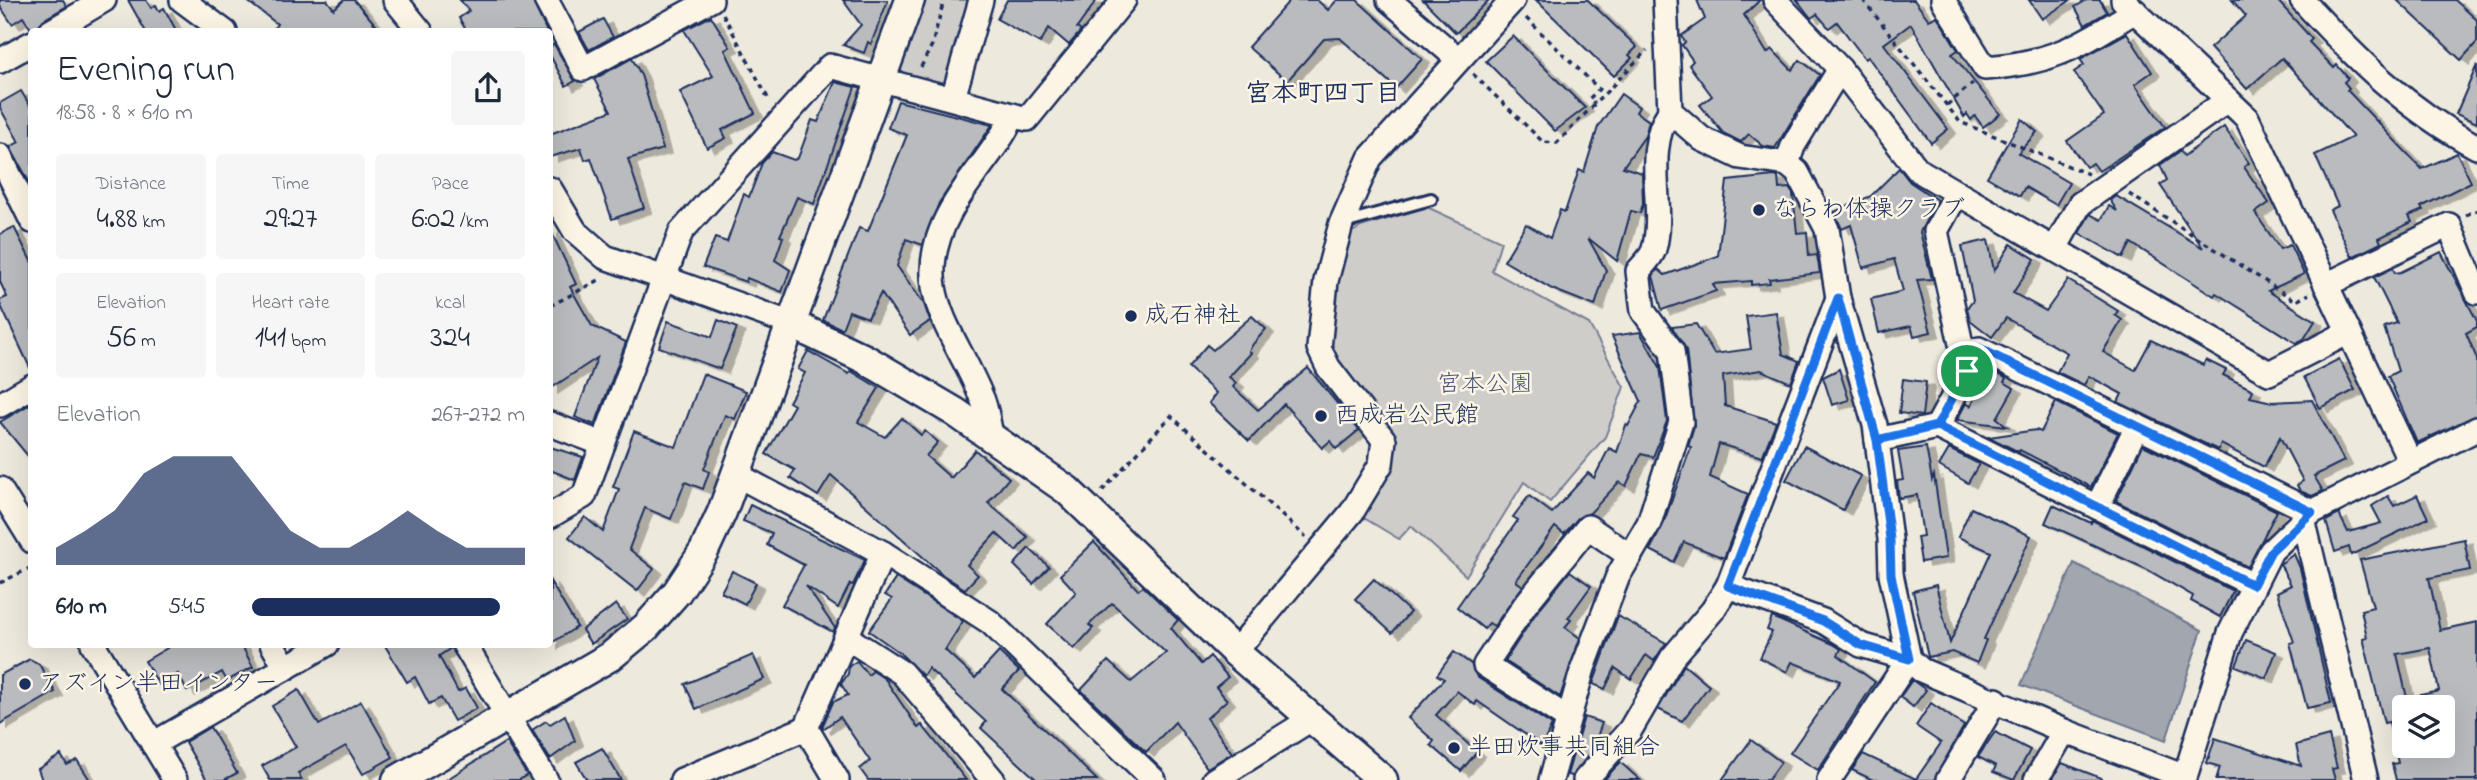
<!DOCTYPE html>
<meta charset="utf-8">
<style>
:root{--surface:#fff;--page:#f6f6f7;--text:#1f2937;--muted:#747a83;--accent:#1b2f5e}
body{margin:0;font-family:"Indie Flower","Klee One",sans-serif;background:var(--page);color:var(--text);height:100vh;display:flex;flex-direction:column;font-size:26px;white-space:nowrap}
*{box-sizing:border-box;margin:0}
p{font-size:23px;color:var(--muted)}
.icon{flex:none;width:38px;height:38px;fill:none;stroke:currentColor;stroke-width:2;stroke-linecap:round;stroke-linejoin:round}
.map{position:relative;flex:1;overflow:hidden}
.side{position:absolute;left:28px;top:28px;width:525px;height:620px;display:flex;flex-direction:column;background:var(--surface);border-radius:7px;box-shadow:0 7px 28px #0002}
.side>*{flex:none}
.tools{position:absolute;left:2392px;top:695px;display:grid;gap:14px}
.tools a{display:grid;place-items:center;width:63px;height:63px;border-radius:7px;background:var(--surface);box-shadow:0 7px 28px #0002;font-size:35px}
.pin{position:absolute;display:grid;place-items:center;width:60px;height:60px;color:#fff;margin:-30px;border:4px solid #fff;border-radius:50%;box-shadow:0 2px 7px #0007}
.round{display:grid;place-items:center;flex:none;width:74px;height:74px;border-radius:7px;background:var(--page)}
.head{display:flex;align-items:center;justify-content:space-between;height:119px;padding:0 28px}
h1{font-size:38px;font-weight:600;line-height:52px}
.metrics{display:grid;grid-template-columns:repeat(3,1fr);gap:10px;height:119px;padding:7px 28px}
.metrics div{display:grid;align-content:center;border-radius:7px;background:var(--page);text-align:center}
.metrics b{font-size:30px;font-weight:600}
.metrics small{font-size:19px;font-weight:400}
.metrics p{font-size:19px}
.chart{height:196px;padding:14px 28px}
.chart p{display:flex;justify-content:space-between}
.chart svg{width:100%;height:126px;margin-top:7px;fill:var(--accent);opacity:.7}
ul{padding:0 28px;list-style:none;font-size:23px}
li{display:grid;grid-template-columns:112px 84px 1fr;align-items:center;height:52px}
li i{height:18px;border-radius:9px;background:var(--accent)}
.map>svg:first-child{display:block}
</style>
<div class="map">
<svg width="2477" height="780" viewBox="0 0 2477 780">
<defs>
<filter id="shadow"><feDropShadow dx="8" dy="4.5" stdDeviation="0" flood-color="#0004"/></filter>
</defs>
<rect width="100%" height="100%" fill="#eee9dd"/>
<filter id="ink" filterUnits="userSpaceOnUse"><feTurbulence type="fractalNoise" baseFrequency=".0143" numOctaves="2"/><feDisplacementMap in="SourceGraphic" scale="14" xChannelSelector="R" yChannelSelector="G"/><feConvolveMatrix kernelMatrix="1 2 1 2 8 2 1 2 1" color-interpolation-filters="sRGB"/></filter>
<g filter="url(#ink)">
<!-- green -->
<g fill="#cfcdca" stroke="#757e94" stroke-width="2">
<path d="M924 0H969L947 80 940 85 903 73 899 68Z"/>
<path d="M1427 207 1501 241 1492 271 1589 324 1624 387 1605 437 1550 502 1524 482 1466 576 1411 526 1399 539 1359 515 1394 467 1395 435C1377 413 1336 373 1330 347 1325 322 1343 260 1349 234L1361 227Z"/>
</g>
<!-- water -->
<path fill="#a2a7af" stroke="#6c778f" stroke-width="2" d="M2074 563 2202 630 2166 740 2021 685Z"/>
<!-- building -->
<g fill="#babbbe" stroke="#1b2f5e" stroke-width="2" fill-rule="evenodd" filter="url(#shadow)">
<path d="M0 0H63L67 6 43 20 36 30 31 29 23 17 12 24 0 6Z"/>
<path d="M128 0H146L151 8 156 5 159 11 164 8 177 32H146Z"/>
<path d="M246 0H327L334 9 344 0H354L382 32H271L277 24Z"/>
<path d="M460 0H532L547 32H467L459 18 469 11Z"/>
<path d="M843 0H888L871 44 868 42 864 53 843 45 861 25Z"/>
<path d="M1007 0H1097L1077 28 1081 31 1069 45 1049 28 1040 43 997 19Z"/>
<path d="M1290 0H1317L1328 10 1337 0H1357L1422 59 1396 88 1340 38 1324 39 1287 81 1248 47Z"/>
<path d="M1423 0H1489L1456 33Z"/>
<path d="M1536 0H1588L1637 47 1629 55 1632 58 1614 76Z"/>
<path d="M1697 0H1760L1744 15 1767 53 1772 49 1792 70 1800 60 1820 75 1775 148 1763 146 1749 134 1741 142 1723 133 1700 105 1712 96 1689 65 1693 61 1682 45 1685 42 1681 36 1705 19Z"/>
<path d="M1797 0H1914L1929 20 1937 16 1958 50 1952 54 2000 114 1983 127 1975 116 1971 120 1967 114 1964 117 1911 24 1884 44 1948 129 1931 143 1868 57 1865 59 1837 22 1829 28 1817 14 1811 18Z"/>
<path d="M2029 0H2071L2042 19Z"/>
<path d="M2087 0H2100L2107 12 2085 25 2075 7Z"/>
<path d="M2232 0H2277L2312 39 2309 42 2334 68 2337 65 2348 78 2344 82 2349 88 2347 90 2422 169 2457 153 2471 182 2421 207 2423 210 2409 216 2412 222 2379 238 2381 243 2352 257 2330 210 2338 206 2315 155 2353 137 2282 58 2247 89 2210 48 2246 16Z"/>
<path d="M2397 0H2455L2477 20V42L2461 60Z"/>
<path d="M711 16 730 47 725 50 755 113 722 130 726 138 707 148 680 92 713 76 684 30Z"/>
<path d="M603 19 613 37 589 50 579 32Z"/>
<path d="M2127 33 2152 72 2135 84 2165 127 2099 171 2093 163 2086 167 2067 141 2104 115 2074 72 2084 65 2080 59Z"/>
<path d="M1513 36 1585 108 1555 131 1486 61Z"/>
<path d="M554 44 575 81 566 86 550 55V47Z"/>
<path d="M632 58 641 75 663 149 628 159 644 208 612 219 591 158 585 160 581 148 550 157V134L611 111 594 79Z"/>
<path d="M2477 65V123L2456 114Z"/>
<path d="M835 82 855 87 814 204 797 197 780 236 783 237 775 260 790 270 782 292 747 278 746 282 703 267 715 238 727 242 744 194 749 197 762 163 772 152 794 160 798 158 812 120 818 122Z"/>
<path d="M21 91 32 109V187L10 147 19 142 0 108V103Z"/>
<path d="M1621 94 1639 107 1636 112 1649 121 1645 136 1623 167 1642 173 1643 204 1640 213 1631 211 1617 261 1588 238 1606 270 1595 306 1552 289 1504 261 1526 224 1550 238 1560 210 1565 212 1579 170 1584 172 1598 127Z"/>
<path d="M898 101 992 125 939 203 923 245 906 239 897 266 924 304 930 321 910 335 881 293 868 318 849 311 842 329 823 320 859 228 868 231 907 135 888 128Z"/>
<path d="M2022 119 2037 132 2018 153 2069 183 2056 205 2025 187 2020 196 1987 177Z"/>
<path d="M2224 127 2249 163 2244 167 2269 203 2255 213 2280 249 2290 245 2304 274 2268 291 2315 321 2304 339 2296 343 2216 293 2214 296 2131 243 2123 258 2079 233 2090 214 2101 220 2109 206 2117 211 2110 200 2116 196 2203 248 2160 185 2167 180 2160 165 2180 151 2184 156Z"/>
<path d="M1899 168 1910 182 1937 200 1920 232 1932 279 1917 280 1931 332 1914 336 1911 326 1879 333 1871 299 1903 291 1894 259 1863 268 1851 225 1842 229 1834 212 1871 196Z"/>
<path d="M1774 176 1778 177 1779 189 1789 188 1793 194 1797 233 1807 232 1809 256 1817 255 1820 273 1769 279 1770 283 1751 285V281L1713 284 1716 291 1662 310 1653 276 1658 269 1665 275 1718 256 1727 181Z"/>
<path d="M14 227 32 263V372L0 304V300L7 297 0 282V234Z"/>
<path d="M550 229 576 284 570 287 592 326 626 342 595 425 575 417 597 358 550 389Z"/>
<path d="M1988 240 1994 271 2011 244 2035 259 2013 293 2046 311 2068 280 2118 311 2115 315 2122 320 2103 352 2135 370 2151 340 2203 365 2206 360 2226 370 2223 375 2253 390 2250 397 2272 402 2312 400 2344 461 2314 476 2323 491 2312 496 2300 491 2297 485 2303 481 2280 437 2264 467 2221 444 2218 450 2118 402 2122 394 2089 376 2084 385 2057 372 2067 353 2006 318 1992 337 1970 320 1967 308 1973 301 1962 246Z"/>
<path d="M2441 252 2477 321V327L2466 333 2477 359V415L2417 443 2388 376 2398 371 2384 327 2397 323 2374 277 2393 268 2395 273 2401 272Z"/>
<path d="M1776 312 1783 354 1799 361 1791 383 1761 370 1723 376 1725 406 1776 422 1762 457 1719 444 1710 477 1748 494 1724 558 1684 542 1674 562 1650 550 1662 527 1691 447 1688 446 1694 426 1686 349 1672 327 1696 324 1714 354 1751 349 1746 316Z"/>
<path d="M1252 316 1266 329 1253 344 1249 351 1251 353 1229 377 1236 383 1233 387 1258 410 1308 368 1359 430 1336 449 1330 441 1322 448 1284 404 1249 441 1209 403 1216 393 1188 367 1207 345 1213 350Z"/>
<path d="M718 320 737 328 720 369 659 347 668 321 712 337Z"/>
<path d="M1640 332 1660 367 1667 421 1653 457 1641 454 1626 486 1619 482 1590 513 1578 518 1564 534 1555 527 1516 581 1523 586 1494 626 1489 623 1484 629 1457 607 1518 520 1513 517 1529 496 1552 513 1588 473 1594 478 1609 448 1617 452 1626 425 1628 426 1641 401 1612 336Z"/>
<path d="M808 351 849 374 851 371 879 388 858 422 885 437 902 418 921 435 925 431 938 442 926 456 951 478 975 450 1009 478 988 503 1028 537 1016 551 996 533 967 565 978 575 965 589 943 575 831 475 818 496 790 478 795 470 766 454 794 405 789 402 805 373 798 369Z"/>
<path d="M2339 359 2355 390 2320 408 2304 377Z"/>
<path d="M1839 369 1849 400 1832 405 1823 377Z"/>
<path d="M1990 370 2006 378 2004 382 2014 388 1997 418 2007 426 1957 420 1966 403 1971 406Z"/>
<path d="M703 374 746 391 735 419 725 415 704 469 709 472 703 489 685 482 671 519 645 508 629 549 654 569 637 591 569 537 585 517 603 532 619 489 613 487 634 431 676 447Z"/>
<path d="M1903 379 1926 382 1922 416 1899 413Z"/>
<path d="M2056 402 2118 433 2091 487 2020 450 2019 452 1989 437 2036 430 2041 432Z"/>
<path d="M32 403V461L0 422Z"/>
<path d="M2143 445 2277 511 2248 567 2116 501Z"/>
<path d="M1804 446 1861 476 1843 510 1786 480Z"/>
<path d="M550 447 583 457 575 480 550 470Z"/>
<path d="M1926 447 1932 480 1934 475 1946 558 1921 562 1917 537 1923 536 1917 495 1899 498 1897 481 1903 480 1898 451Z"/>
<path d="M1949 449 1979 464 1968 483 1939 466Z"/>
<path d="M2417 495 2428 518 2351 555 2349 547 2335 552 2326 521 2339 514 2348 532 2381 523 2372 506 2388 496 2394 506Z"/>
<path d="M750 505 865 560 853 585 850 584 838 608 806 586 835 628 833 632 782 605 804 565 767 545 772 533 743 521Z"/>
<path d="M2053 505 2091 523 2092 520 2233 591 2220 617 2191 601 2193 596 2146 569 2045 523Z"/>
<path d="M1971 508 2031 536 1984 639 1986 640 1977 663 1952 652 1928 657 1913 591 1936 585 1950 643 1991 552 1958 537Z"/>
<path d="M2464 539 2470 570 2429 578 2440 630 2477 622V780H2396L2392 764 2398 763 2389 722 2384 723 2363 638 2367 637 2361 610 2373 607 2360 560ZM2430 648 2439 691 2407 698 2397 654ZM2404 707H2443V746H2404Z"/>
<path d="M1094 542 1138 590 1143 586 1178 620 1171 628 1201 664 1210 656 1228 677 1216 687 1227 700 1207 718 1232 753 1207 768 1175 722 1146 752 1081 690 1108 661 1131 682 1166 653 1112 603 1089 625 1093 628 1074 649 1047 624 1076 592 1060 575Z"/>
<path d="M1029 548 1049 567 1033 584 1014 565Z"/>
<path d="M2294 554 2300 568 2331 703 2307 708 2290 643 2294 642 2277 592 2291 585 2280 564Z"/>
<path d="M732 571 756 583 745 604 721 592Z"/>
<path d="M1570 571 1591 586 1568 618 1571 620 1565 627 1580 638 1560 697 1505 661 1536 613Z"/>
<path d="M896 578 963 621 945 650 975 678 999 652 1019 671 1002 689 1097 780H1037L981 728 986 722 928 668 923 676 900 653 869 631 892 599 885 595Z"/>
<path d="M1374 579 1410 612 1392 633 1355 599Z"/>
<path d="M550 581 577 627 550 644Z"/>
<path d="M616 604 627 619 591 644 582 630Z"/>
<path d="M1618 616 1666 643 1654 661 1646 655 1631 679 1615 668 1605 689 1593 684Z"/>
<path d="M1772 617 1833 644 1841 649 1838 655 1875 682 1818 770 1790 753 1840 681 1792 662 1787 672 1760 658 1772 632 1767 630Z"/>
<path d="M2246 640 2276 652 2266 678 2236 666Z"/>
<path d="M174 644H241L253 667 227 681 222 672 187 691 178 674 159 685 145 661Z"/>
<path d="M384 644H450L451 648 439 656 458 692 466 688 477 708 454 721 441 698 429 704 415 677 407 682Z"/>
<path d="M1454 652 1471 664 1477 677 1552 725 1542 746 1477 701 1475 705 1457 691 1436 715 1477 752 1461 771 1431 745 1434 741 1408 718 1444 679 1437 675Z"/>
<path d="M753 655 764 679 696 709 685 684Z"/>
<path d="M30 659 39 664 55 692 0 724V675Z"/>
<path d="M857 661 868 675 873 671 885 679 918 728 922 725 966 780H868L860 769 870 761 840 717 823 729 822 727 833 702 848 695 841 684 848 674 849 666Z"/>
<path d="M1684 665 1709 686 1682 721 1658 709Z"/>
<path d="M1912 680 1926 690 1913 707 1900 697Z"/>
<path d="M299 690 319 725 361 701 393 757 363 774 346 746 298 773 302 780H270L262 766 296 747 272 706Z"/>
<path d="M1931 703 1964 726 1934 780H1873L1852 770 1863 754 1916 779 1941 743 1916 726Z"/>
<path d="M565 715 575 741 550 759 532 730 546 721 550 724Z"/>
<path d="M1584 717 1602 723 1592 751 1572 776 1567 775Z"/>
<path d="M210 727 237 773 224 780H207L185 742Z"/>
<path d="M1995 732 2030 750 2014 780 1993 772 1996 766 1978 757Z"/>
<path d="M2329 736 2337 768 2332 769 2335 780H2216L2220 767 2207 763 2215 738 2301 766 2296 745Z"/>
<path d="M1751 740 1781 762 1768 780H1722Z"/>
<path d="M506 742 527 775 519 780H446Z"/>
<path d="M602 748 621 780H587L576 762Z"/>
<path d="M61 755 67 765 77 760 90 780H42L38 769Z"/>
<path d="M1620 762 1640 780H1604Z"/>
<path d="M2062 763 2101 778V780H2052Z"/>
</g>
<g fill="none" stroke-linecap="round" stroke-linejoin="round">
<defs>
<path id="service" d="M1344 223 1431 199"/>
<g id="minor">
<path d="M182 0 225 32"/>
<path d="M395 0 421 32"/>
<path d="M546 0 583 69 711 0"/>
<path d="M1389 0 1457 58"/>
<path d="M1665 0 1670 111 1702 139 1740 157 1787 164 1797 172 1827 229 1838 298 1875 425 1890 539 1891 574 1909 659 1829 780"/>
<path d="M1775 0 1840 69 1918 170 1957 193 2269 373 2349 332"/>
<path d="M1943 0 1985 68C2054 63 2078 46 2135 11"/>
<path d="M2123 0 2247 118 2410 461"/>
<path d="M2302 0C2355 58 2407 110 2477 147"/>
<path d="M50 32 104 0"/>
<path d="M0 61 32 43"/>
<path d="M953 98 981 0"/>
<path d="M0 156 32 221"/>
<path d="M1787 164 1793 146 1840 69"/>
<path d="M550 189 575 231 605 257 792 324"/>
<path d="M1957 193 1936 231 1967 371"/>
<path d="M2055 248 2080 204 2228 100"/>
<path d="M2326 285 2449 225 2477 292"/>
<path d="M0 405 32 386"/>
<path d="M550 424 603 444"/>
<path d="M992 438C988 424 987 408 981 396 953 328 907 288 951 210 969 177 997 150 1013 116"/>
<path d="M1877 440 1937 427"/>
<path d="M737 475 883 553 990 622 1154 780"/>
<path d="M0 489 32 541"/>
<path d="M2097 507 2137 426"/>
<path d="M550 516 584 496 681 232 830 66 1027 119 1124 0"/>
<path d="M2303 519 2366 780"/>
<path d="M2253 585 1937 427 1979 349 2312 512"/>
<path d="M1728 586 1823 621 1861 645 1909 659 1921 670 2064 731 2185 777"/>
<path d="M846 637 902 673 993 780"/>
<path d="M93 644 175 780"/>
<path d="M272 644 286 668"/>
<path d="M464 644 546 780"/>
<path d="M1235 652 1352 512 1381 464 1384 440 1328 367 1319 348 1326 281 1341 224 1370 158 1513 0"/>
<path d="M1567 718 1485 665 1525 605 1588 527 1630 556"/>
<path d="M153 744 327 644"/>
<path d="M682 780 806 728"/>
<path d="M837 780 806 728 883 553"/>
<path d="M1214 780 1313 718"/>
<path d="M1551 780 1583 668 1618 576 1649 523 1681 422 1672 351 1643 311 1638 271C1643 265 1652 257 1654 249 1666 207 1642 151 1670 111"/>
<path d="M1585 780 1630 730 1672 658 1713 610 1728 586 1838 298"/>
<path d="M1948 780 1996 700"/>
<path d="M2036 780 2064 731"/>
<path d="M2184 780 2230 633 2271 551 2312 512 2477 429"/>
</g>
<g id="tertiary">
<path d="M792 324 865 359 955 412 1067 490 1235 652 1383 780"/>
<path d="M397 780 611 656 646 627 677 592 704 551 722 512 910 0"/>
</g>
</defs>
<!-- service casing -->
<use href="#service" stroke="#1b2f5e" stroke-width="16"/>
<!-- minor casing -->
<use href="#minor" stroke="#1b2f5e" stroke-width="28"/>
<!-- tertiary casing -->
<use href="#tertiary" stroke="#1b2f5e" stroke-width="33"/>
<!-- path -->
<g stroke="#1b2f5e" stroke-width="3.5" stroke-dasharray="5 5" stroke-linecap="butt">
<path d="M1863 0 1960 122 2088 174"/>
<path d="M723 14 769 100"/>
<path d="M1526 18 1599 89 1589 99 1595 104"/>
<path d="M921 67 932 45 944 0"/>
<path d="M1473 74 1543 142 1557 143 1647 50"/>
<path d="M1947 105 1973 83"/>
<path d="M2129 194 2296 301 2309 294"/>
<path d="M2466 215 2477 210"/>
<path d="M550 306 601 279"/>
<path d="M1102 491 1171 416 1306 537"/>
<path d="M0 583 32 567"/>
</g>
<!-- service -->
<use href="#service" stroke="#fcf5e5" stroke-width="10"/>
<!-- minor -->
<use href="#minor" stroke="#fcf5e5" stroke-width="23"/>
<!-- tertiary -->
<use href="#tertiary" stroke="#fcf5e5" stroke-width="28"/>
</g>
</g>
<g fill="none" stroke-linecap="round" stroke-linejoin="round" filter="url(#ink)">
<defs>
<path id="route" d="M1967 371 1937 426 1877 440 1838 298 1728 586 1823 621 1861 645 1909 659 1891 575 1890 539 1877 440 1937 426 2253 585 2271 551 2312 512 1979 348 1967 371"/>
</defs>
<!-- route casing -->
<use href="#route" stroke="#fff" stroke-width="14"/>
<!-- route -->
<use href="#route" stroke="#1a73e8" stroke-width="9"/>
</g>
<!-- markers -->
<g fill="#1b2f5e" stroke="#fcf5e5" stroke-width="2.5">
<circle cx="1759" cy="210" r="7"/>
<circle cx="1131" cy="316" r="7"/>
<circle cx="1321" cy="416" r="7"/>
<circle cx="25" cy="684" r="7"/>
<circle cx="1454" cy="748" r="7"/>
</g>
<g text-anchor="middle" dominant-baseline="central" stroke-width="5" stroke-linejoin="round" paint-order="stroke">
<!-- poi labels -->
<g font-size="24" fill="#1b2f5e" stroke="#fcf5e5" text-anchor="start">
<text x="1773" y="210">ならわ体操クラブ</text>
<text x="1145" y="316">成石神社</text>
<text x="1335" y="416">西成岩公民館</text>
<text x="39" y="684">アズイン半田インター</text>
<text x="1468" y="748">半田炊事共同組合</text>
</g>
<!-- park labels -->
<g font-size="24" fill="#485679" stroke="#fcf5e5">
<text x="1485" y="385">宮本公園</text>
</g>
<!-- neighbourhood labels -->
<g font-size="26" font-weight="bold" fill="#1b2f5e" stroke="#fcf5e5">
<text x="1323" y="95">宮本町四丁目</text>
</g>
</g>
</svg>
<div class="tools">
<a><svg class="icon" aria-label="layers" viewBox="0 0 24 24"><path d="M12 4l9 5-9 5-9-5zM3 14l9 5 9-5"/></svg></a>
</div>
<div class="pin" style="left:1967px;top:371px;background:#1e9e55"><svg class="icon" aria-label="arrive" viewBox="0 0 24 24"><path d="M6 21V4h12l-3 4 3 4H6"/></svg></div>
<section class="side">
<div class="head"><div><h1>Evening run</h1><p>18:58 · 8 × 610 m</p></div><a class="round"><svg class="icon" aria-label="share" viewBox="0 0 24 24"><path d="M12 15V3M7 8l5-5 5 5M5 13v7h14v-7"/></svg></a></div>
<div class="metrics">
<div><p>Distance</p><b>4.88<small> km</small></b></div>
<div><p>Time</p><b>29:27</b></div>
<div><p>Pace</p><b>6:02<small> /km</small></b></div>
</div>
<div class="metrics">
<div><p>Elevation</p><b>56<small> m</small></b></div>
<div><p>Heart rate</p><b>141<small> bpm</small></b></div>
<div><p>kcal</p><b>324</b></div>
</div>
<div class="chart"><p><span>Elevation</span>267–272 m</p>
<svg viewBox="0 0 160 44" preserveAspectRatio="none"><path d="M0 44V38L10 32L20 25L30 12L40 6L50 6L60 6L70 19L80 32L90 38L100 38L110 32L120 25L130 32L140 38L150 38L160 38V44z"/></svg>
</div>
<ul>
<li><b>610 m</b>5:45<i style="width:91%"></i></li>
</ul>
</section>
</div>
